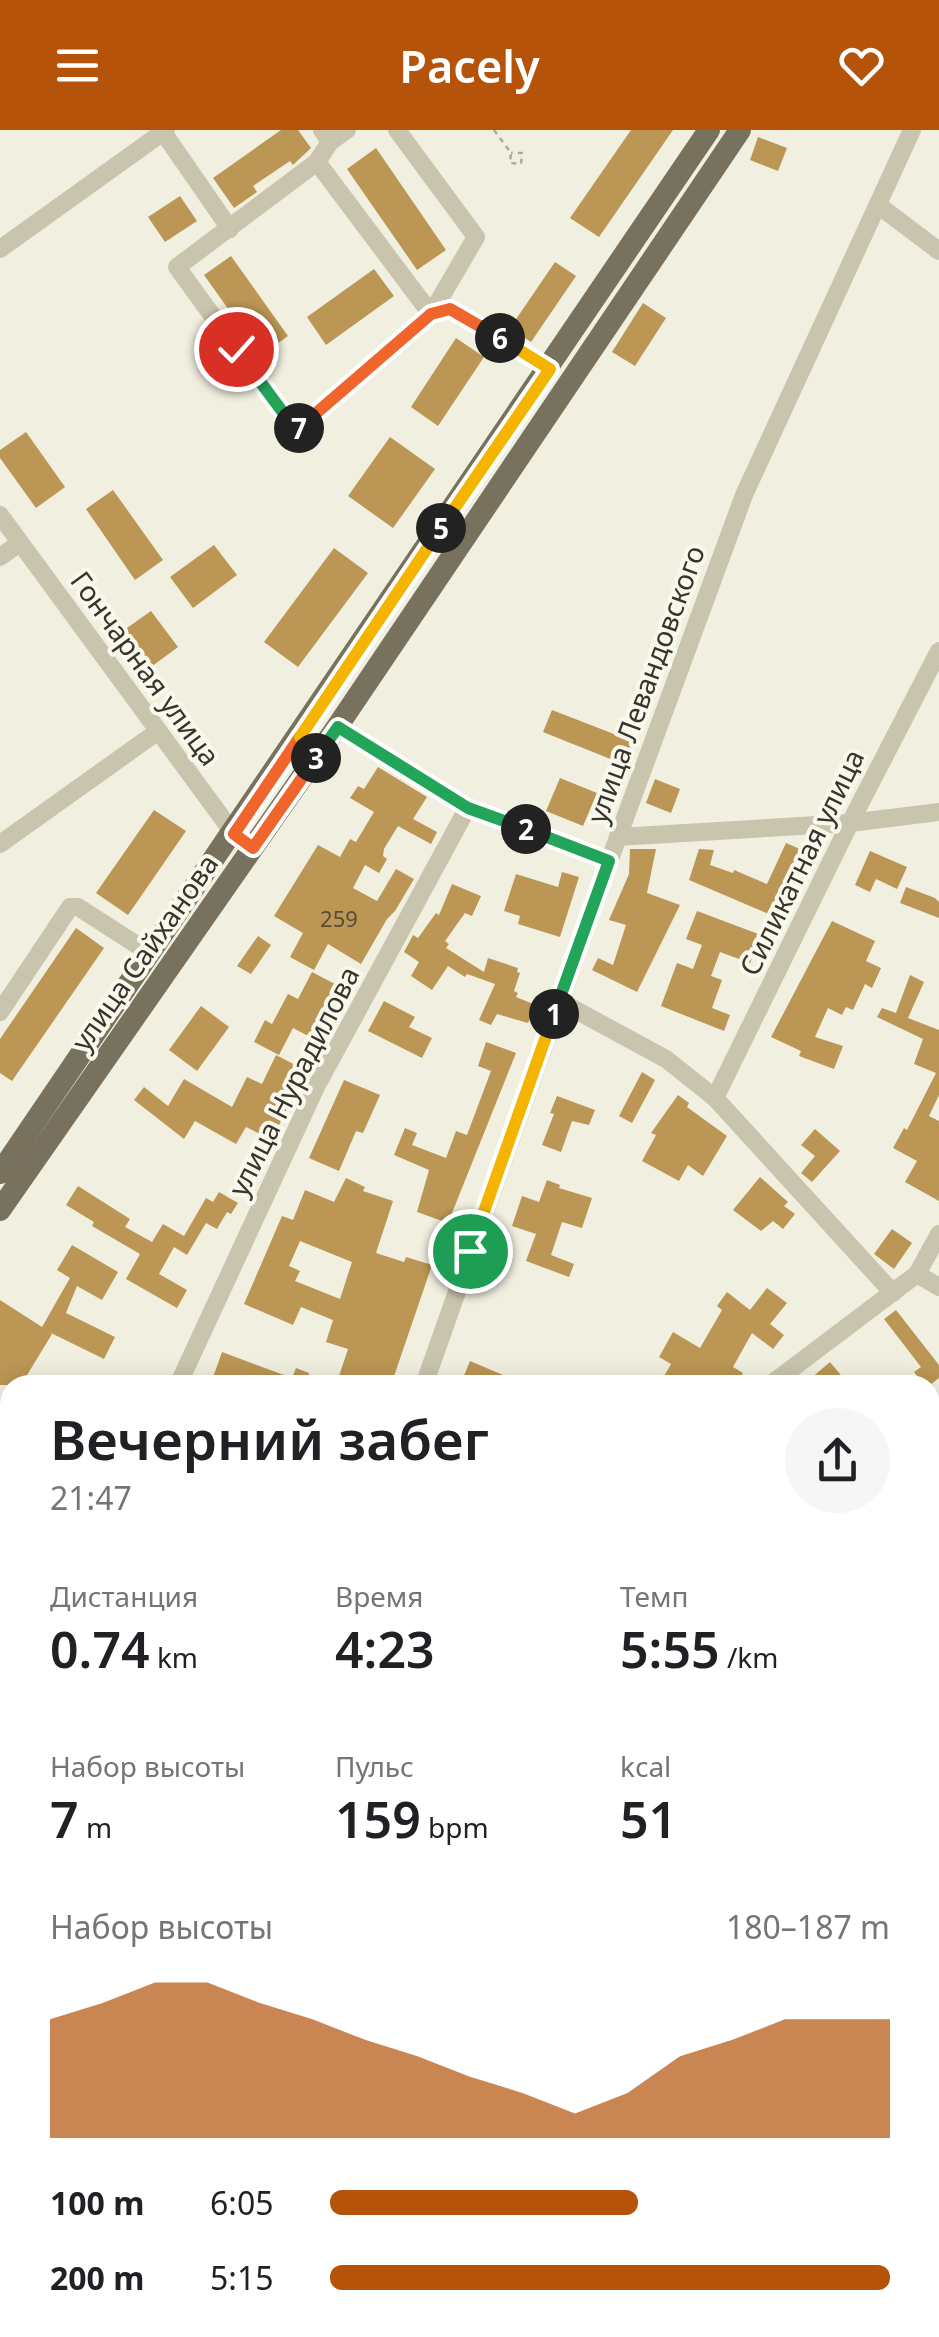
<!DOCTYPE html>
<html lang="ru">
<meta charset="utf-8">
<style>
:root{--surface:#fff;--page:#f6f6f6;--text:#202124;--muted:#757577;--accent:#b45309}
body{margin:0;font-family:"Noto Sans",sans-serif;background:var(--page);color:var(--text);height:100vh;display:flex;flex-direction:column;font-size:38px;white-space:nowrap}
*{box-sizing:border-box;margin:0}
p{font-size:32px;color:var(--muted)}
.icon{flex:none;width:55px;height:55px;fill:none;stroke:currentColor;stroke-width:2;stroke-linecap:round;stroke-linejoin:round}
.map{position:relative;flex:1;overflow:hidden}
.drawer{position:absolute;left:0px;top:1245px;width:940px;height:962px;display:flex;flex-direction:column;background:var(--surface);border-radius:30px 30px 0 0;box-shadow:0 5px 25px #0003}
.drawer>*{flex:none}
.pin{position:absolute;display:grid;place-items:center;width:85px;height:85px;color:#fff;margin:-42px;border:5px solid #fff;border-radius:50%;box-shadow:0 2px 10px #0007}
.km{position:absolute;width:50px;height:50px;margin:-25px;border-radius:50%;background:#222;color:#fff;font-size:28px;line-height:50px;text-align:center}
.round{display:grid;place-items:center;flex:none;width:105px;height:105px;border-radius:52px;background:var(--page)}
.headline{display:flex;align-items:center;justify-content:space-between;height:170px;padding:0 50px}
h1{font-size:55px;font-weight:600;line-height:75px}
.metrics{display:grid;grid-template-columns:repeat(3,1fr);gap:15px;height:170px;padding:10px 50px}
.metrics div{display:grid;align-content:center}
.metrics b{font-size:50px;font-weight:600}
.metrics small{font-size:28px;font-weight:400}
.metrics p{font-size:28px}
.chart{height:280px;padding:20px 50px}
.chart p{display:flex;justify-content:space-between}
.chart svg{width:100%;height:180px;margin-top:10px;fill:var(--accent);opacity:.7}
ul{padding:0 50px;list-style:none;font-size:32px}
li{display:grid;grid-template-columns:160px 120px 1fr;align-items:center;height:75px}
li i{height:25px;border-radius:12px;background:var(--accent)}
header{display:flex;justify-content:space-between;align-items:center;height:130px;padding:0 50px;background:var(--accent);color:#fff;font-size:45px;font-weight:600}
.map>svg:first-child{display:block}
</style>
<header><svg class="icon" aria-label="menu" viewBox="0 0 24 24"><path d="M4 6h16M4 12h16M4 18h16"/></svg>Pacely<svg class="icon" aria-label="heart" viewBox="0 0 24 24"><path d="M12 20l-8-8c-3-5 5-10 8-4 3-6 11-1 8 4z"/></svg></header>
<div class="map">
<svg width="939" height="2207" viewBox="0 0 939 2207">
<rect width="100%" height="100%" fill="#f1f0e0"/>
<!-- building -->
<g fill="#bb9654" fill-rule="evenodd">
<path d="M281 0H298L311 18 293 35 290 31 253 56 257 62 234 78 213 48Z"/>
<path d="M631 0H673L599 107 570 88Z"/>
<path d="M758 7 787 18 778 41 750 30Z"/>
<path d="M376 18 446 120 417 140 347 39Z"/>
<path d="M180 66 197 91 165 112 148 87Z"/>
<path d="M231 126 288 206 261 225 204 145Z"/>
<path d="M555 132 576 146 531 212 510 198Z"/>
<path d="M374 139 394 166 326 215 307 187Z"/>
<path d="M643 173 666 188 635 236 612 222Z"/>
<path d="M456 208 484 227 438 296 411 277Z"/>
<path d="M26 302 65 357 36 378 0 328V320Z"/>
<path d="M390 307 435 339 393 398 348 366Z"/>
<path d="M113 360 163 430 135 450 86 379Z"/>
<path d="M214 415 237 445 193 478 170 447Z"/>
<path d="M334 418 368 443 298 537 264 512Z"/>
<path d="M151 481 178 517 151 537 124 500Z"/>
<path d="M552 580 632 611 623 634 543 602Z"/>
<path d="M378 637 427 667 413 689 437 702 431 714 398 696 384 719 383 726 387 729 379 743 365 735 353 758 377 771 396 739 414 749 395 781 387 789 361 834 328 814 314 840 290 827 303 803 274 786 318 715 340 727 350 709 356 712 374 682 350 668 358 656 364 659Z"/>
<path d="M560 648 597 663 583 696 546 681Z"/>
<path d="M655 649 680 659 671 683 646 673Z"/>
<path d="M154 680 186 701 128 785 96 763Z"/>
<path d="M786 713 800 719 771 785 689 750 699 719 714 720 710 735 733 743 734 740 767 754Z"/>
<path d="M630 719H656L647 763 680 775 637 862 592 840 598 828 613 835 626 795 609 790 629 744Z"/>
<path d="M870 721 907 737 897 759 876 749 870 762 855 755Z"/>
<path d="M562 742 579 747 560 807 518 794 520 786 504 781 516 744 558 757Z"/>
<path d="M452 754 481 766 472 786 465 783 445 811 449 814 446 818 484 842 488 828 518 838 517 842 520 843 514 861 518 863 516 867 536 875 528 893 497 884 491 895 479 890 495 854 467 844 465 847 448 836 432 860 411 846 419 832 404 822 413 805 418 808 436 783 439 785Z"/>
<path d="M906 757 935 768 939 772V788L900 773Z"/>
<path d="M697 781 761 805 750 833 720 822 711 846 722 850 712 878 730 885 724 901 661 876 677 833 693 839 702 815 686 809Z"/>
<path d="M832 791 875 811 866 831 881 838 872 858 865 854 853 880 846 877 842 885 828 878 815 907 843 916 834 939 799 926 801 921 771 907Z"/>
<path d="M76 798 104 818 12 951 0 943V909Z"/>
<path d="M258 806 271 815 251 844 237 836Z"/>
<path d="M312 842 335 854 321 881 331 886 318 911 293 898 279 925 254 912 265 890 272 894 288 864 298 869Z"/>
<path d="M910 845 924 852 908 888 939 900V965L929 986 939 991V1071L905 1052 917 1031 893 1018 904 998 907 1000 936 943 914 934 923 909 877 887 882 878 896 883Z"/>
<path d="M384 871 415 887 409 897 432 908 422 928 368 901Z"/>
<path d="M201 876 229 897 197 941 169 920Z"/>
<path d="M486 912 516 923 448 1093 417 1082 429 1040 394 1025 405 998 417 1003 412 1015 446 1028 456 1001 467 1005 491 941 478 936Z"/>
<path d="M276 925 305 940 272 1010 246 997 236 1014 195 991 184 1009 134 970 144 957 168 976 184 949 232 977 247 947 262 954Z"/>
<path d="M642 942 655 950 632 993 619 986Z"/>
<path d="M344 950 380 965 363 1003 356 1001 339 1041 309 1028Z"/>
<path d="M678 965 689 973 687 977 727 1006 703 1046 688 1035 679 1051 642 1031 656 1005 651 1003Z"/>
<path d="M557 966 595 980 589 995 572 991 561 1022 542 1015 554 984 550 983Z"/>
<path d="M815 999 840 1021 812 1052 801 1043 815 1026 801 1015Z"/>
<path d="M760 1047 788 1072 784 1076 795 1084 783 1099 773 1091 761 1101 733 1080Z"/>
<path d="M346 1048 365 1057 363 1061 393 1071 376 1123 404 1132 406 1127 432 1135 391 1255 370 1249 368 1255H336L348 1219 326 1212 333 1190 301 1177 293 1195 244 1174 282 1086 293 1090 305 1060 334 1072ZM300 1111 352 1132 340 1169 295 1151 300 1141 289 1136Z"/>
<path d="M547 1050 560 1055 559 1058 592 1068 582 1098 562 1092 551 1125 574 1134 569 1147 526 1131 536 1104 512 1096 522 1066 539 1072Z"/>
<path d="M78 1056 130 1089 125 1097 152 1112 163 1094 184 1106 206 1068 213 1072 219 1062 238 1073 231 1084 227 1082 217 1099 206 1093 187 1125 174 1117 159 1144 187 1160 177 1178 126 1149 140 1124 92 1096 94 1092 66 1075Z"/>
<path d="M892 1099 912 1113 894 1139 874 1124Z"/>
<path d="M72 1115 118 1142 102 1170 77 1156 66 1183 115 1207 104 1229 49 1202 52 1204 21 1255H0V1170L42 1197 70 1148 57 1140Z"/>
<path d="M767 1158 787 1173 770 1194 784 1205 773 1219 752 1203 733 1237 743 1243 736 1255H659L671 1234 659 1227 673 1202 700 1218 722 1180 717 1176 727 1162 750 1180Z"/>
<path d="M896 1180 939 1235V1248L930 1255H924L914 1242 921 1237 884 1189Z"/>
<path d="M222 1222 292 1248 296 1238 309 1243 306 1255H226L212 1250Z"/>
<path d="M470 1231 503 1245 499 1255H479L463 1248Z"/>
<path d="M830 1232 849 1255H803Z"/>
</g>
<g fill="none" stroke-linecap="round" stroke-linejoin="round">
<!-- path -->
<g stroke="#afaa93" stroke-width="2.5" stroke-dasharray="5 5" stroke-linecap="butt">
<path d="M494 0 511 23 510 33 521 34 522 23H511"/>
<path d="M512 2198 550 2207"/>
</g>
<!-- minor -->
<g stroke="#c9c4ad" stroke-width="18">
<path d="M322 0 330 12 317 32 177 137 296 301 431 184 450 179 550 239"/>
<path d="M163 2 230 99"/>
<path d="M330 12 347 0"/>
<path d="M317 32 431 184 476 107 397 0"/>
<path d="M878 75 939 121"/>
<path d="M0 119 166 0"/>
<path d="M0 385 234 704 253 718"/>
<path d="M0 427 20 413"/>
<path d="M337 597 468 677 609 731"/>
<path d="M618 707 850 693 939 682"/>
<path d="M0 714 157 602"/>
<path d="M559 871 666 929 715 968 893 1163"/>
<path d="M0 882 70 777H78L151 824"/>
<path d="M715 968 850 693 939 521"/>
<path d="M917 1144 939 1157"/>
<path d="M178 1255 316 957 468 677"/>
<path d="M424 1255 618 707 744 365 912 0"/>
<path d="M770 1255 917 1144 939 1104"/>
<path d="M0 1415 10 1420"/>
<path d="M0 1551 10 1537"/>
<path d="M0 1572 10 1576"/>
<path d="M930 1583 939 1580"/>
<path d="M0 1752 10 1756"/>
<path d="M930 1979 939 1987"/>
<path d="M0 2077 10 2080"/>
<path d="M930 2173 939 2152"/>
<path d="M449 2198 488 2207"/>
<path d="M154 2207 156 2198"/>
<path d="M803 2207V2198"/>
<path d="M918 2207 921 2198"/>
</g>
<!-- major -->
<g stroke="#78715e" stroke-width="22">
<path d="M0 1043 709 0"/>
<path d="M0 1080 337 597 740 0"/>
</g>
</g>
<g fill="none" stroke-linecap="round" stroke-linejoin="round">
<defs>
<path id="split-1" d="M470 1121 554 884"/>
<path id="split-2" d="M526 699 609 731 554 884"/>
<path id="split-3" d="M316 628 338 597 468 678 526 699"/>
<path id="split-4" d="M300 607 234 704 253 718 316 628"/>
<path id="split-5" d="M300 607 441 398"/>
<path id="split-6" d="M441 398 550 239 500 208"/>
<path id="split-7" d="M299 298 431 184 450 179 500 208"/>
<path id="split-8" d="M236 219 296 300 299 298"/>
</defs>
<!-- split-1 casing -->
<use href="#split-1" stroke="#fff" stroke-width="20"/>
<!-- split-2 casing -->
<use href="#split-2" stroke="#fff" stroke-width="20"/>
<!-- split-3 casing -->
<use href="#split-3" stroke="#fff" stroke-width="20"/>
<!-- split-4 casing -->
<use href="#split-4" stroke="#fff" stroke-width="20"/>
<!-- split-5 casing -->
<use href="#split-5" stroke="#fff" stroke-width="20"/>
<!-- split-6 casing -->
<use href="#split-6" stroke="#fff" stroke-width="20"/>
<!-- split-7 casing -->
<use href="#split-7" stroke="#fff" stroke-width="20"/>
<!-- split-8 casing -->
<use href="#split-8" stroke="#fff" stroke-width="20"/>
<!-- split-1 -->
<use href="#split-1" stroke="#f5b400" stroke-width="12"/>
<!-- split-2 -->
<use href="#split-2" stroke="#22a559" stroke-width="12"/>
<!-- split-3 -->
<use href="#split-3" stroke="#22a559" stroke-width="12"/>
<!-- split-4 -->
<use href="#split-4" stroke="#f0652b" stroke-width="12"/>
<!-- split-5 -->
<use href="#split-5" stroke="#f5b400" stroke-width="12"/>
<!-- split-6 -->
<use href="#split-6" stroke="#f5b400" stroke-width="12"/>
<!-- split-7 -->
<use href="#split-7" stroke="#f0652b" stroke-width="12"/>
<!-- split-8 -->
<use href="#split-8" stroke="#22a559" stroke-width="12"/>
</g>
<g text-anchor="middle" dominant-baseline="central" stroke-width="8" stroke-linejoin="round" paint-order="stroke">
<!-- number labels -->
<g font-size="22" fill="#594c35">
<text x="339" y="788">259</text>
</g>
<!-- street labels -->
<g font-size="28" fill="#38342b" stroke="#f9f8ed">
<text transform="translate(146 538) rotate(54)">Гончарная улица</text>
<text transform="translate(645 554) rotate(-70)">улица Левандовского</text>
<text transform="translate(801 732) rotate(-64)">Силикатная улица</text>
<text transform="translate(144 822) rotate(-55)">улица Сайханова</text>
<text transform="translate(293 951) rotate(-63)">улица Нурадилова</text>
</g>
</g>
</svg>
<div class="pin" style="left:470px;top:1121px;background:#1e9e55"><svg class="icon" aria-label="arrive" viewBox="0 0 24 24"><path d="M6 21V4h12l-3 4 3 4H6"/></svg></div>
<div class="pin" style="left:236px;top:219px;background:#d93025"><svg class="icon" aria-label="check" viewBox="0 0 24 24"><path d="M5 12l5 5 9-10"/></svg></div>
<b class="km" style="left:554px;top:884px">1</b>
<b class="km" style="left:526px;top:699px">2</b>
<b class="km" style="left:316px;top:628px">3</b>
<b class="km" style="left:441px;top:398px">5</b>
<b class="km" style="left:500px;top:208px">6</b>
<b class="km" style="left:299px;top:298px">7</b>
<section class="drawer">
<div class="headline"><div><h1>Вечерний забег</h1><p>21:47</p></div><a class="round"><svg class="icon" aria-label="share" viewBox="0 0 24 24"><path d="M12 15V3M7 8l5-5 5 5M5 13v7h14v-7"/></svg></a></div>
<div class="metrics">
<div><p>Дистанция</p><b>0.74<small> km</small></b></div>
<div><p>Время</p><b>4:23</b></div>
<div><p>Темп</p><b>5:55<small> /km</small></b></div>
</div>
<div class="metrics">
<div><p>Набор высоты</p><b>7<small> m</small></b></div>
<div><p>Пульс</p><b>159<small> bpm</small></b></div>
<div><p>kcal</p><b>51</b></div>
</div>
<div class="chart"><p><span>Набор высоты</span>180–187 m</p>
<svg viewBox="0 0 160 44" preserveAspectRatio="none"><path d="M0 44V15L10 11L20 6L30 6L40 11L50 15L60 20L70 24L80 29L90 33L100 38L110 33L120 24L130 20L140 15L150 15L160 15V44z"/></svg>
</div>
<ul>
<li><b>100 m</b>6:05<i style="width:55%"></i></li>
<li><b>200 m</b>5:15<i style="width:100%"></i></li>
</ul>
</section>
</div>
